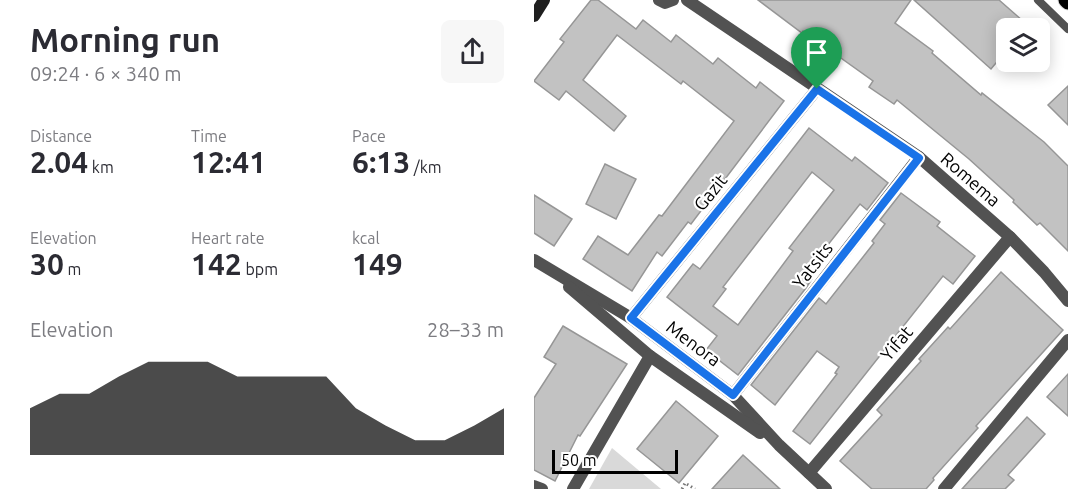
<!DOCTYPE html>
<meta charset="utf-8">
<style>
:root{--surface:#fff;--page:#f7f7f7;--text:#2b2b33;--muted:#7c7c81;--accent:#000}
body{margin:0;font-family:Ubuntu,sans-serif;background:var(--page);color:var(--text);height:100vh;display:flex;flex-direction:column;font-size:22px;white-space:nowrap}
*{box-sizing:border-box;margin:0}
p{font-size:20px;color:var(--muted)}
.icon{flex:none;width:33px;height:33px;fill:none;stroke:currentColor;stroke-width:2;stroke-linecap:round;stroke-linejoin:round}
.map{position:relative;flex:1;overflow:hidden}
.sheet{display:flex;flex-direction:column;background:var(--surface);width:534px}
.sheet>*{flex:none}
.controls{position:absolute;left:462px;top:18px;display:grid;gap:12px}
.controls a{display:grid;place-items:center;width:54px;height:54px;border-radius:9px;background:var(--surface);box-shadow:0 3px 15px #0003;font-size:30px}
.scale{position:absolute;left:18px;bottom:15px;width:126px;box-sizing:border-box;padding-left:6px;border:3px solid #000;border-top:0;font-size:16px;line-height:21px;white-space:nowrap;color:#000;-webkit-text-stroke:4px #fff;paint-order:stroke}
.pin{position:absolute;display:grid;place-items:center;width:51px;height:51px;color:#fff;margin:-62px -26px;border-radius:50% 50% 50% 0;rotate:-45deg;box-shadow:0 0 6px #0007}
.pin .icon{rotate:45deg}
.round{display:grid;place-items:center;flex:none;width:63px;height:63px;border-radius:9px;background:var(--page)}
.headline{display:flex;align-items:center;justify-content:space-between;height:102px;padding:0 30px}
h1{font-size:33px;font-weight:600;line-height:45px}
.figures{display:grid;grid-template-columns:repeat(3,1fr);gap:9px;height:102px;padding:6px 30px}
.figures div{display:grid;align-content:center}
.figures b{font-size:30px;font-weight:600}
.figures small{font-size:16px;font-weight:400}
.figures p{font-size:16px}
.chart{height:168px;padding:12px 30px}
.chart p{display:flex;justify-content:space-between}
.chart svg{width:100%;height:108px;margin-top:6px;fill:var(--accent);opacity:.7}
main{display:flex;flex:1;min-height:0}
.map>svg:first-child{display:block}
</style>
<main>
<section class="sheet">
<div class="headline"><div><h1>Morning run</h1><p>09:24 · 6 × 340 m</p></div><a class="round"><svg class="icon" aria-label="share" viewBox="0 0 24 24"><path d="M12 15V3M7 8l5-5 5 5M5 13v7h14v-7"/></svg></a></div>
<div class="figures">
<div><p>Distance</p><b>2.04<small> km</small></b></div>
<div><p>Time</p><b>12:41</b></div>
<div><p>Pace</p><b>6:13<small> /km</small></b></div>
</div>
<div class="figures">
<div><p>Elevation</p><b>30<small> m</small></b></div>
<div><p>Heart rate</p><b>142<small> bpm</small></b></div>
<div><p>kcal</p><b>149</b></div>
</div>
<div class="chart"><p><span>Elevation</span>28–33 m</p>
<svg viewBox="0 0 160 44" preserveAspectRatio="none"><path d="M0 44V25L10 19L20 19L30 12L40 6L50 6L60 6L70 12L80 12L90 12L100 12L110 25L120 32L130 38L140 38L150 32L160 25V44z"/></svg>
</div>
</section>
<div class="map">
<svg width="534" height="489" viewBox="0 0 534 489">
<rect width="100%" height="100%" fill="#fff"/>
<!-- green -->
<path fill="#d9d9d9" d="M78 448 127 489H55Z"/>
<!-- building -->
<g fill="#c2c2c2" stroke="#969696" stroke-width="1.5" fill-rule="evenodd">
<path d="M57 0H64L102 29 109 20 137 42 142 35 179 64 184 58 222 88 226 82 250 101 157 224 154 222 128 256 123 252 98 291 49 259 64 236 94 255 125 215 128 216 200 121 149 81 147 84 83 35 49 80 92 116 80 131 32 91 25 100 0 81 30 42 26 39Z"/>
<path d="M224 0H377L361 23 399 51 398 53 447 95 448 93 510 142 534 166V251L506 223 503 225 479 202 480 200 435 159 363 100 360 104 335 87 339 81 269 31 268 33Z"/>
<path d="M380 0H465L497 28H472V51L457 69Z"/>
<path d="M534 86V125L514 105Z"/>
<path d="M275 128 318 161 321 157 354 183 333 210 326 204 271 274 278 279 272 288 204 375 172 350 183 336 133 297 159 264 166 269ZM278 172 300 190 255 248 259 251 204 325 179 306 192 289 189 287Z"/>
<path d="M71 164 102 179 82 219 52 204Z"/>
<path d="M367 193 406 222 403 226 441 256 419 284 409 276 276 444 259 431 303 374 301 373 305 367 283 351 241 405 217 385 285 298 292 304 340 243 338 241 351 224 346 220Z"/>
<path d="M0 195 38 219 20 246 0 233Z"/>
<path d="M467 272 529 330 442 426 444 428 399 478 400 480 392 489H338L306 461 348 415 343 410 387 361 385 359 414 327 416 329Z"/>
<path d="M29 326 93 364 46 436 44 435 21 481 0 470V398L22 364 10 357Z"/>
<path d="M534 374V416L513 397Z"/>
<path d="M142 401 184 436 145 483 103 449Z"/>
<path d="M493 417 511 434 474 475 480 480 471 489H428Z"/>
<path d="M209 455 246 489H178Z"/>
</g>
<g fill="none" stroke-linecap="round" stroke-linejoin="round">
<defs>
<path id="primary" d="M532 0 534 2"/>
</defs>
<!-- primary casing -->
<use href="#primary" stroke="#dbdbdb" stroke-width="17"/>
<!-- path -->
<path stroke="#747474" stroke-width="3" stroke-dasharray="1.5 3" stroke-linecap="butt" d="M148 489 151 483 161 489"/>
<!-- service -->
<path stroke="#525252" stroke-width="8" d="M504 0 534 29"/>
<!-- minor -->
<g stroke="#525252" stroke-width="12">
<path d="M125 0 131 3 139 0"/>
<path d="M153 0 385 157 476 237 510 272 534 301"/>
<path d="M0 260 97 318 199 395 245 445 292 489"/>
<path d="M35 287 116 356 226 433"/>
<path d="M97 318 283 89"/>
<path d="M199 395 385 157"/>
<path d="M275 473 476 237"/>
<path d="M0 486 8 489"/>
<path d="M39 489 116 356"/>
<path d="M410 489 534 340"/>
</g>
<!-- secondary -->
<path stroke="#1f1f1f" stroke-width="12" d="M0 16 10 0"/>
<!-- primary -->
<use href="#primary" stroke="#000" stroke-width="15"/>
</g>
<g fill="none" stroke-linecap="round" stroke-linejoin="round">
<defs>
<path id="route" d="M283 89 385 158 199 395 97 318Z"/>
</defs>
<!-- route casing -->
<use href="#route" stroke="#fff" stroke-width="12"/>
<!-- route -->
<use href="#route" stroke="#1a73e8" stroke-width="8"/>
</g>
<g text-anchor="middle" dominant-baseline="central" stroke-width="4.5" stroke-linejoin="round" paint-order="stroke">
<!-- street labels -->
<g font-size="18" fill="#000" stroke="#fff">
<text transform="translate(437 179) rotate(41)">Romema</text>
<text transform="translate(176 192) rotate(-51)">Gazit</text>
<text transform="translate(278 265) rotate(-52)">Yatsits</text>
<text transform="translate(160 343) rotate(37)">Menora</text>
<text transform="translate(362 343) rotate(-50)">Yifat</text>
</g>
</g>
</svg>
<div class="controls">
<a><svg class="icon" aria-label="layers" viewBox="0 0 24 24"><path d="M12 4l9 5-9 5-9-5zM3 14l9 5 9-5"/></svg></a>
</div>
<div class="scale">50 m</div>
<div class="pin" style="left:283px;top:89px;background:#1e9e55"><svg class="icon" aria-label="arrive" viewBox="0 0 24 24"><path d="M6 21V4h12l-3 4 3 4H6"/></svg></div>
</div>
</main>
